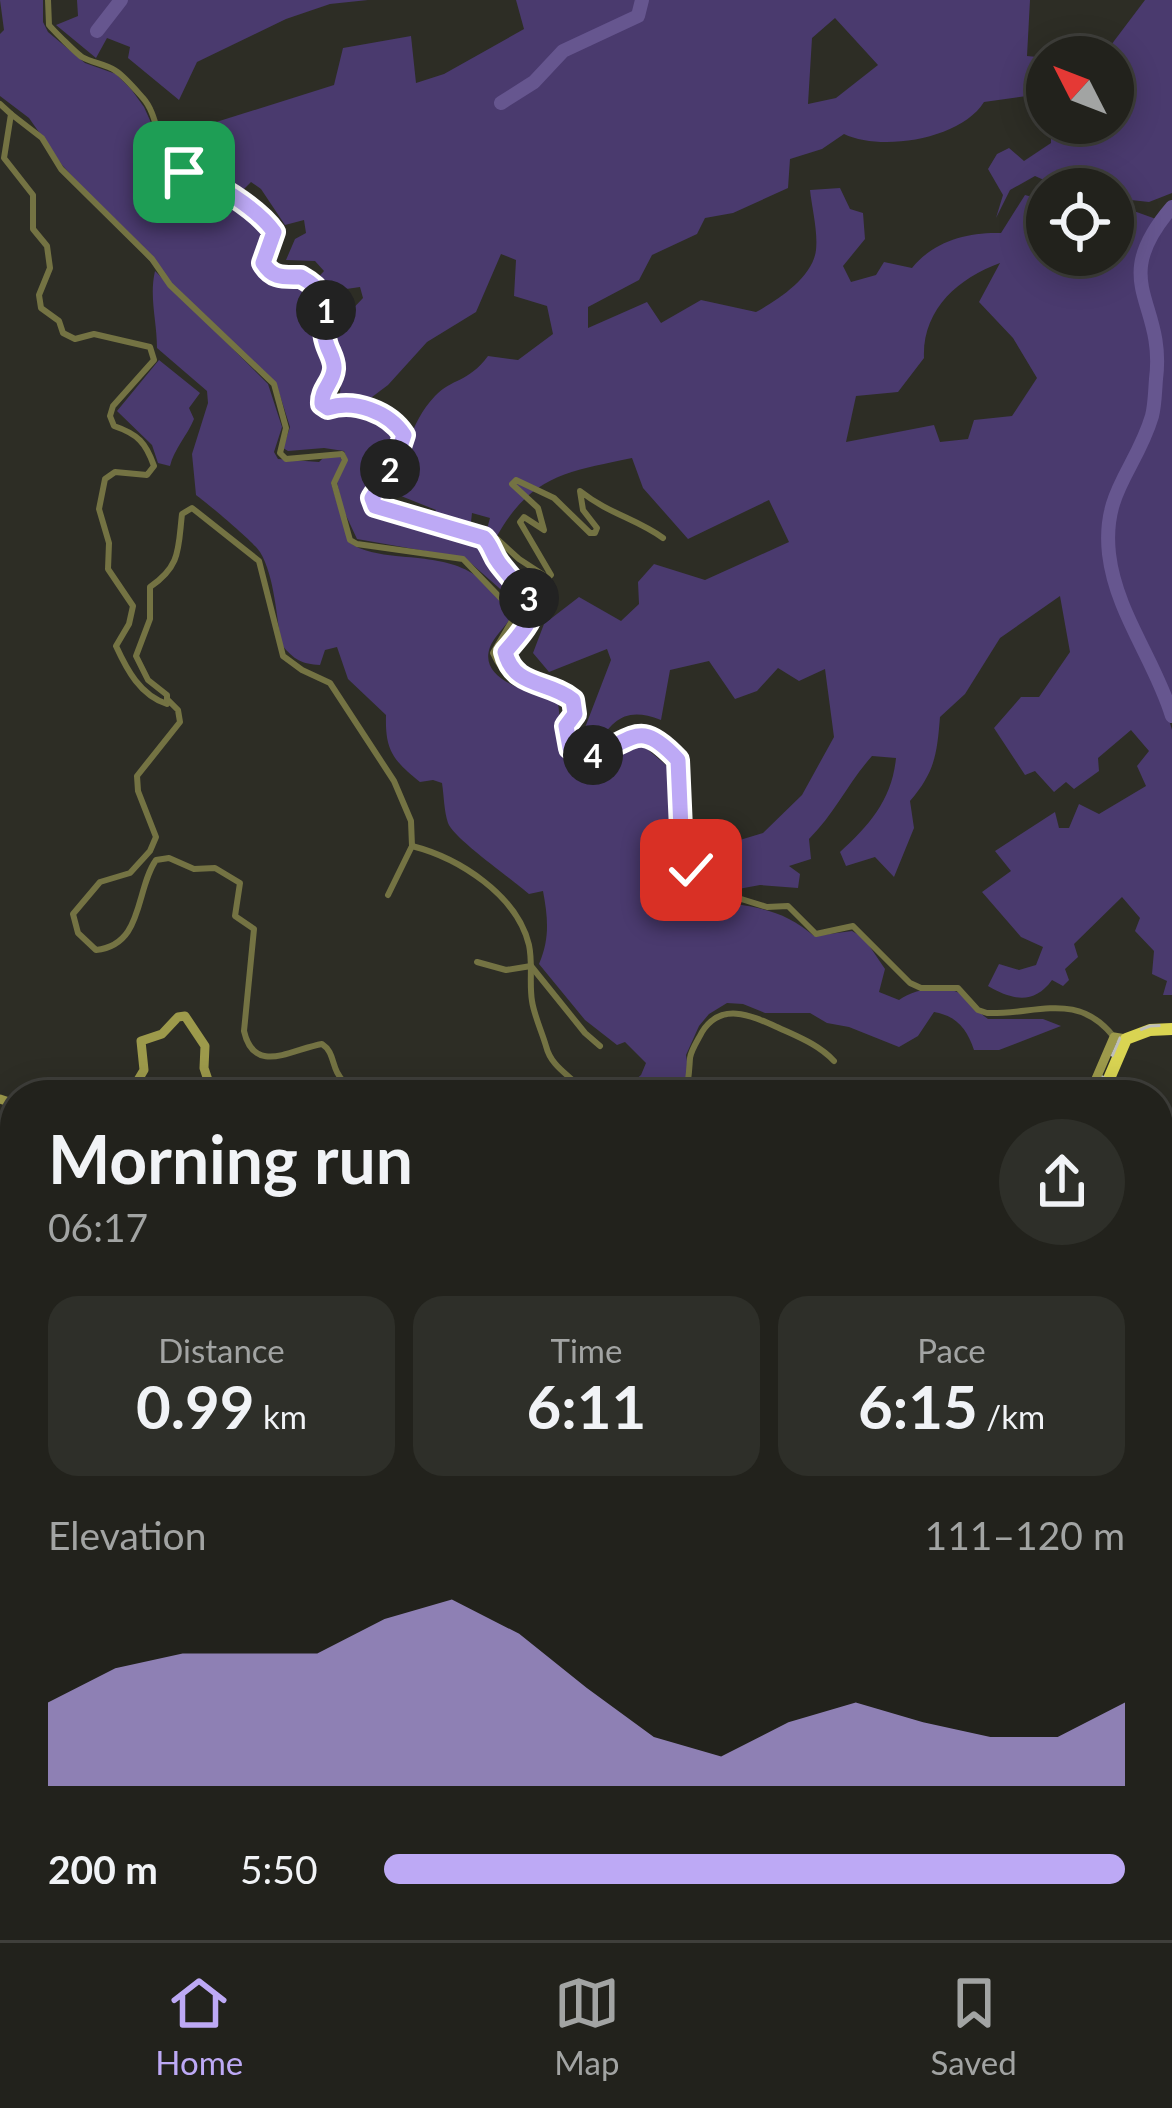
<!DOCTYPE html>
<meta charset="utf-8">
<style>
:root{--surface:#22221c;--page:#2e2f29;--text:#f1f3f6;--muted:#a2a4a3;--line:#3f3f3b;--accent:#bda9f5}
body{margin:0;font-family:Lato,sans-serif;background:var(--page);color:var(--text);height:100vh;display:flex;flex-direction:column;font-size:45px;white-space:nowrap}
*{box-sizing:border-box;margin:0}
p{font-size:39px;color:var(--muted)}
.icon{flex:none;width:66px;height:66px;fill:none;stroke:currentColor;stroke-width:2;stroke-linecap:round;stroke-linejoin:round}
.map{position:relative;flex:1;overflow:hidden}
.drawer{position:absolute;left:0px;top:1080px;width:1173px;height:861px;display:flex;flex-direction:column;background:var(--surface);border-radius:48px 48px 0 0;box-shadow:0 6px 30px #0003,0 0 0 3px var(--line)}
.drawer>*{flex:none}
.needle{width:78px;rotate:312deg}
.fabs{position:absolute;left:1026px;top:36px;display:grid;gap:24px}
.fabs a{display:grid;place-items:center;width:108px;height:108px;border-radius:50%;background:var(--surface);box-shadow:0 6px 30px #0003,0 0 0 3px var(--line);font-size:60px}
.pin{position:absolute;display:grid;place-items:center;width:102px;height:102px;color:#fff;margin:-51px;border-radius:24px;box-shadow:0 6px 18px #0006}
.km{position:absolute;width:60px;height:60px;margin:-30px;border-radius:50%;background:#222;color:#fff;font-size:33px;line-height:60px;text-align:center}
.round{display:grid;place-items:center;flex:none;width:126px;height:126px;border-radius:63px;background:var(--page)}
.headline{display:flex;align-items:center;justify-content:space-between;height:204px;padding:0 48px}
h1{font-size:66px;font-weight:700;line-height:90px}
.metrics{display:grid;grid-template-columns:repeat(3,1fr);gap:18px;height:204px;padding:12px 48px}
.metrics div{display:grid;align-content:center;border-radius:30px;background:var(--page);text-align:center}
.metrics b{font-size:60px;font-weight:700}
.metrics small{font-size:33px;font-weight:400}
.metrics p{font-size:33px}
.chart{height:336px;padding:24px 48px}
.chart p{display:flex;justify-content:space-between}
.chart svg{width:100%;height:216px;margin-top:12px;fill:var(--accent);opacity:.7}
ul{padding:0 48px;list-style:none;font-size:39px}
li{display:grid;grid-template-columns:192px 144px 1fr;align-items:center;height:90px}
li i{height:30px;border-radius:15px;background:var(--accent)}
.tab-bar{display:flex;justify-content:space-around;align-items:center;height:168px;border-top:3px solid var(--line);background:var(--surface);font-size:33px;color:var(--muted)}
.tab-bar a{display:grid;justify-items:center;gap:6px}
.tab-bar .on{color:var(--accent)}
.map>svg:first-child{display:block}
</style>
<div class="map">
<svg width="1172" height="1940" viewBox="0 0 1172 1940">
<rect width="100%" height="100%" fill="#2d2d25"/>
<!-- green -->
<g fill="#4a3a6e" fill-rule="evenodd">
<path d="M0 0H43V22L48 32 85 63 116 74 131 89 144 107 171 167 182 177 207 184 224 198 251 211 269 228 268 238 257 258C267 286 282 276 303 287L322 312 318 335 329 363V374L321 384 319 404 326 412C349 405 379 411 396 429 398 458 362 480 370 507L475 537 487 544 494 563 516 581 529 605C529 628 506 639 503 659 523 687 543 683 570 701L571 713 559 696 517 682 497 658 519 615 507 595 465 558 357 539 343 509 337 482 347 459 344 451 324 448 288 451 283 448 290 427 276 383 170 283 62 165 29 118 0 96V34L4 30Z"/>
<path d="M77 0H119L96 33 123 0H368L330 4 286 19 197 62 179 100 128 58 130 47 107 38 96 58 56 25 78 16Z"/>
<path d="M516 0H1030L1027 56 1047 58V93L984 102C961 139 882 152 844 134L822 149 790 159 788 188 733 213 705 218 697 234 652 255 639 280 588 307V328L647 302 661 323 701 300 756 312C778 300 813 277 816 250 818 231 812 209 810 190L840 188 850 209 863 213 865 239 843 266 851 282 876 275 884 262 912 268C934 241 967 232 1001 233L1025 195 1047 201V255H1113V209L1131 210 1156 219 1136 261 1140 299 1150 331 1153 377 1149 413 1104 511 1113 597 1161 692 1172 730V995H1163L1167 981 1152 974 1154 951 1135 931 1140 918 1122 897 1074 944 1078 957 1065 969 1069 980 1063 986 1052 980C1034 1005 1012 1000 988 986L999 964 1019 970 1036 965 1043 947 1021 937 982 892 1011 871 995 851 1055 812 1059 828H1069L1079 804 1099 814 1146 786 1137 766 1149 751 1131 730 1098 758 1099 771 1074 789 1066 782 1054 792 1035 771 1025 775 994 728 1021 697H1039L1070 652 1060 596 1000 638 965 694 940 717C937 754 935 772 910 801L914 828 894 877 875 857 846 866 840 852C870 825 892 799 896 758L872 756C848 783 835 813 809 839L811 859 789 866 800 874 798 888 760 885 733 890 718 913 698 910 691 900 705 865 720 846 763 833 802 795 834 737 825 669 799 681 778 668 757 691 735 699 709 661 670 670 661 720C627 707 614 718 596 746L581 738 611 660 607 649 549 672 533 653 544 624 579 597 621 621 639 604 638 582 654 564 705 580 789 542 769 500 688 539 643 488 632 458C568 472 532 474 497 536L486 533 490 518 472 513 470 531 432 518 436 510 391 492C405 459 409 423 435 396 452 378 468 383 488 356L518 360 553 334 547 306 514 296 516 260 501 254 476 312 427 342 388 385 364 403 340 394 342 360 331 343 345 317 363 298 360 287 326 292 316 280 324 271 315 261 286 260 295 239 306 233 304 220 285 225 261 189 251 182 240 193 204 169 187 168 173 148 178 134 334 85 343 48 411 36 416 83 444 74 524 29ZM835 18 878 65 836 98 808 104 812 38ZM1000 263 979 302 1013 338 1037 378 1012 416 974 420 968 439 940 442 934 425 846 442 856 396 898 392 924 358C922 310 958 278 1000 263Z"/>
<path d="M1145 0H1172V193L1149 202 1113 198V189H1064L1035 176 1010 190 996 218 1003 195 988 169 997 154 1009 148 1024 161 1051 143V123H1113V57H1102Z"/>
<path d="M1172 212V706L1118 593 1110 511 1155 414 1161 367 1159 331 1145 296 1143 261 1147 247Z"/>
<path d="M155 271 268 384 282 427 274 452 278 459 319 462 324 457H340L343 462 331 483 349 542C362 552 380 554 396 556 453 561 479 564 512 616 506 626 494 637 490 647 477 683 538 693 558 702L562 739 577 758 604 756 633 737 673 771 677 838 693 860 676 900 686 916C708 919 721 925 734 904 766 908 790 915 814 936L852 931 864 938 885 969 879 992 899 1000C916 988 949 982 966 998 974 1005 979 1013 988 1019H1043L1061 1026 999 1050H974C967 1029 957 1016 934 1012L918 1036 899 1047 849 1027 827 1023 810 1013H765L743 1004 727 1003 709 1014 699 1026 686 1055 689 1073 679 1095H617L641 1075 646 1063 625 1042 617 1045 585 1020 539 964C550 938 548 918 543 891L529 894C512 879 453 838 448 823 444 811 444 796 442 783L433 780 420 782C393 760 385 751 386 715L348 679 337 647 325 650 320 665C302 664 294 660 282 645 276 617 275 577 260 552 254 542 208 504 196 495L192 454 208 403 207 391 157 348C157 321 149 297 155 271Z"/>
<path d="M159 360 200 393 189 408 194 419C187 436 174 449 170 466L158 463 152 445 117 411Z"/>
<path d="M1172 1316V1940H1144L1123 1926H1158V1329Z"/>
<path d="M0 1731 15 1733V1926H429L422 1940H177L174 1936 167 1940H97L75 1929 69 1940H0Z"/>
</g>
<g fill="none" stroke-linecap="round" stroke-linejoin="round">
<!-- stream -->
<g stroke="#66568f" stroke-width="3">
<path d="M0 1524 15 1513"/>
<path d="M0 1727 15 1728"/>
</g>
<!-- river -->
<g stroke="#66568f" stroke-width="14">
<path d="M97 31 121 0"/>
<path d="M501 103 534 82 563 51 638 16 642 0"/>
<path d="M1172 207C1106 284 1166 300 1156 379 1155 391 1155 404 1152 416 1136 470 1102 491 1109 554 1116 613 1155 660 1172 716"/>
</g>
<!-- street -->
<g stroke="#747343" stroke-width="6">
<path d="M48 0 49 25C52 29 78 55 82 57 92 63 106 64 116 71 125 77 135 89 143 98 159 116 156 146 174 165 183 174 198 174 208 180 232 194 258 209 274 232 267 265 249 277 301 277 334 295 322 306 324 334 326 366 343 362 321 395L322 404 328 408C354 399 388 412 403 435L396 462 372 498 375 506 484 538C492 547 494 556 501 566 515 581 526 591 534 610L526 628 505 652C514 689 548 680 573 700L575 714 566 726 570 748 594 755 634 734 658 741 678 760 681 829 699 859 686 879 685 905 717 917 738 898 767 907 788 906 816 934 853 926 910 983 921 988H958L978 1010 987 1013C1036 1015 1077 990 1114 1037"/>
<path d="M0 104 11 114 4 158 33 195V229L47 246 50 268 39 295 41 308 59 321 63 333 75 339 94 334 150 347 154 360 113 406 110 416 114 426C138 434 146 443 154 466L147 475 115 472 105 479 99 509 109 543 108 569 133 606 129 624 116 646C127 670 140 695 167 704V695L148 680 136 656 150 619V587C181 566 178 549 182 514L192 508 259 561 283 656 302 670 330 683 394 781 411 821 412 846 388 895"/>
<path d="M11 114 42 138 61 169 152 259 170 285 274 384 286 428 280 453 286 459 342 454 345 460 334 483 350 540 357 544 463 559 516 614 493 653C512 695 539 680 566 706L567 722"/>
<path d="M490 543 497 539 519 559 548 578 551 575 520 522 524 517 544 530 538 508 512 484 516 480 554 498 590 533H595L597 528 583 510 580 491C609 514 637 519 663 538"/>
<path d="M169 701 178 710 180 722 137 776 138 791 156 837 150 851 130 873 100 882 73 914 78 933 96 950C144 945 135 890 156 860L169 858 194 869 215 868 240 883 235 916 254 929 244 1031C254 1076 292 1049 322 1044 336 1053 330 1069 345 1083V1095"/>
<path d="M412 846C459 858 517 895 529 945 533 964 529 983 532 1001 534 1015 542 1032 546 1046 552 1070 574 1076 586 1095"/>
<path d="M477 962 506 970 531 966 585 1033 600 1046"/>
<path d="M685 1095C689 1081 689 1072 690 1058 691 1050 698 1040 702 1032 721 1002 750 1015 777 1027 798 1037 818 1044 834 1061"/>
<path d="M1056 1926V1940"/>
<path d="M603 1940V1926"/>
<path d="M917 1940V1926"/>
<path d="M1078 1940 1079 1926"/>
</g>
<!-- secondary -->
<g stroke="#9d9a4b" stroke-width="9">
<path d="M129 1095 144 1070 141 1041 162 1034 178 1017 185 1016 205 1046 204 1068 213 1095"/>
<path d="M1089 1095 1114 1037 1126 1039"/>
<path d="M0 1099 15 1104"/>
</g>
<!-- primary -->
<path stroke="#bdb950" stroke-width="10" d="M664 1926 666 1940"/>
<!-- highway -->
<g stroke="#d9d452" stroke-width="12">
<path d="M1102 1095 1126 1039 1150 1030 1172 1029"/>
<path d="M0 1275 15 1286"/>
</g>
<!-- rail -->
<g stroke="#bfbfba" stroke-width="3" stroke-dasharray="21 21" stroke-linecap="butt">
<path d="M1095 1095 1120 1038 1150 1026 1172 1025"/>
<path d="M0 1263 15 1271"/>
</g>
</g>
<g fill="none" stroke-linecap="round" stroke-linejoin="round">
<defs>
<path id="route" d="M184 172C211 179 258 209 274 232L263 263C273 279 283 277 301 277 339 298 317 314 326 342 328 351 335 359 334 369 333 383 321 389 322 404L328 408C354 399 389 412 404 435L395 462 372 498 375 506 484 538C492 546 492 554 499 563 534 609 549 602 505 652 514 688 548 680 573 700L575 714 566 726 570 748 594 755C635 739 640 719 678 760L681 829 699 859 691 870"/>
</defs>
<!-- route casing -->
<use href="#route" stroke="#fff" stroke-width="24"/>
<!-- route -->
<use href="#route" stroke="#bda9f5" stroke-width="15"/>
</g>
</svg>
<div class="fabs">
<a><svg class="needle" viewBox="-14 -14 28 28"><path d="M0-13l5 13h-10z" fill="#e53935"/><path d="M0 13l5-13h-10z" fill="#a2a4a3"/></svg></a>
<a><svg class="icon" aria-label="locate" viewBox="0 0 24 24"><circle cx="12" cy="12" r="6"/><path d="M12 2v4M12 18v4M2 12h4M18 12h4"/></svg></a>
</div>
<div class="pin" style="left:184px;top:172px;background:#1e9e55"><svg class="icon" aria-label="arrive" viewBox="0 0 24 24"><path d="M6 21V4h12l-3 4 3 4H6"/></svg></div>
<div class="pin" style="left:691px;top:870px;background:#d93025"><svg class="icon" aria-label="check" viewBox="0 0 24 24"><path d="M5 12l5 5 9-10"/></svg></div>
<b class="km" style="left:326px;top:310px">1</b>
<b class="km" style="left:390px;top:469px">2</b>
<b class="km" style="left:529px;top:598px">3</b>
<b class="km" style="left:593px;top:755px">4</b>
<section class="drawer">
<div class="headline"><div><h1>Morning run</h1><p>06:17</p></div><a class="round"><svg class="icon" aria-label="share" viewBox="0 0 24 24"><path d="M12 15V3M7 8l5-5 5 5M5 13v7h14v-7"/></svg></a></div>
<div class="metrics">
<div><p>Distance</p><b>0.99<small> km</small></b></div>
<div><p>Time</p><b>6:11</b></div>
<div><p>Pace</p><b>6:15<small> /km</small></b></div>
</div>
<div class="chart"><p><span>Elevation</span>111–120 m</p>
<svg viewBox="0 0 160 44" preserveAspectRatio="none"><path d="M0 44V27L10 20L20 17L30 17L40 17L50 10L60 6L70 13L80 24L90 34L100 38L110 31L120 27L130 31L140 34L150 34L160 27V44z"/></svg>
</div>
<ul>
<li><b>200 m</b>5:50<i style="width:100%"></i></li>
</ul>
</section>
</div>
<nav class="tab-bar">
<a class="on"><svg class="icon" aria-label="home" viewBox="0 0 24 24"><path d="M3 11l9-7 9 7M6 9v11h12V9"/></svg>Home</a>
<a><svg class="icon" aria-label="map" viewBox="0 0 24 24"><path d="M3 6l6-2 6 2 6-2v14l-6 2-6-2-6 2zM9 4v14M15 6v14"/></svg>Map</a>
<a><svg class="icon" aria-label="saved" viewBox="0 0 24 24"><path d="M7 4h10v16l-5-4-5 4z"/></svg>Saved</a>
</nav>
